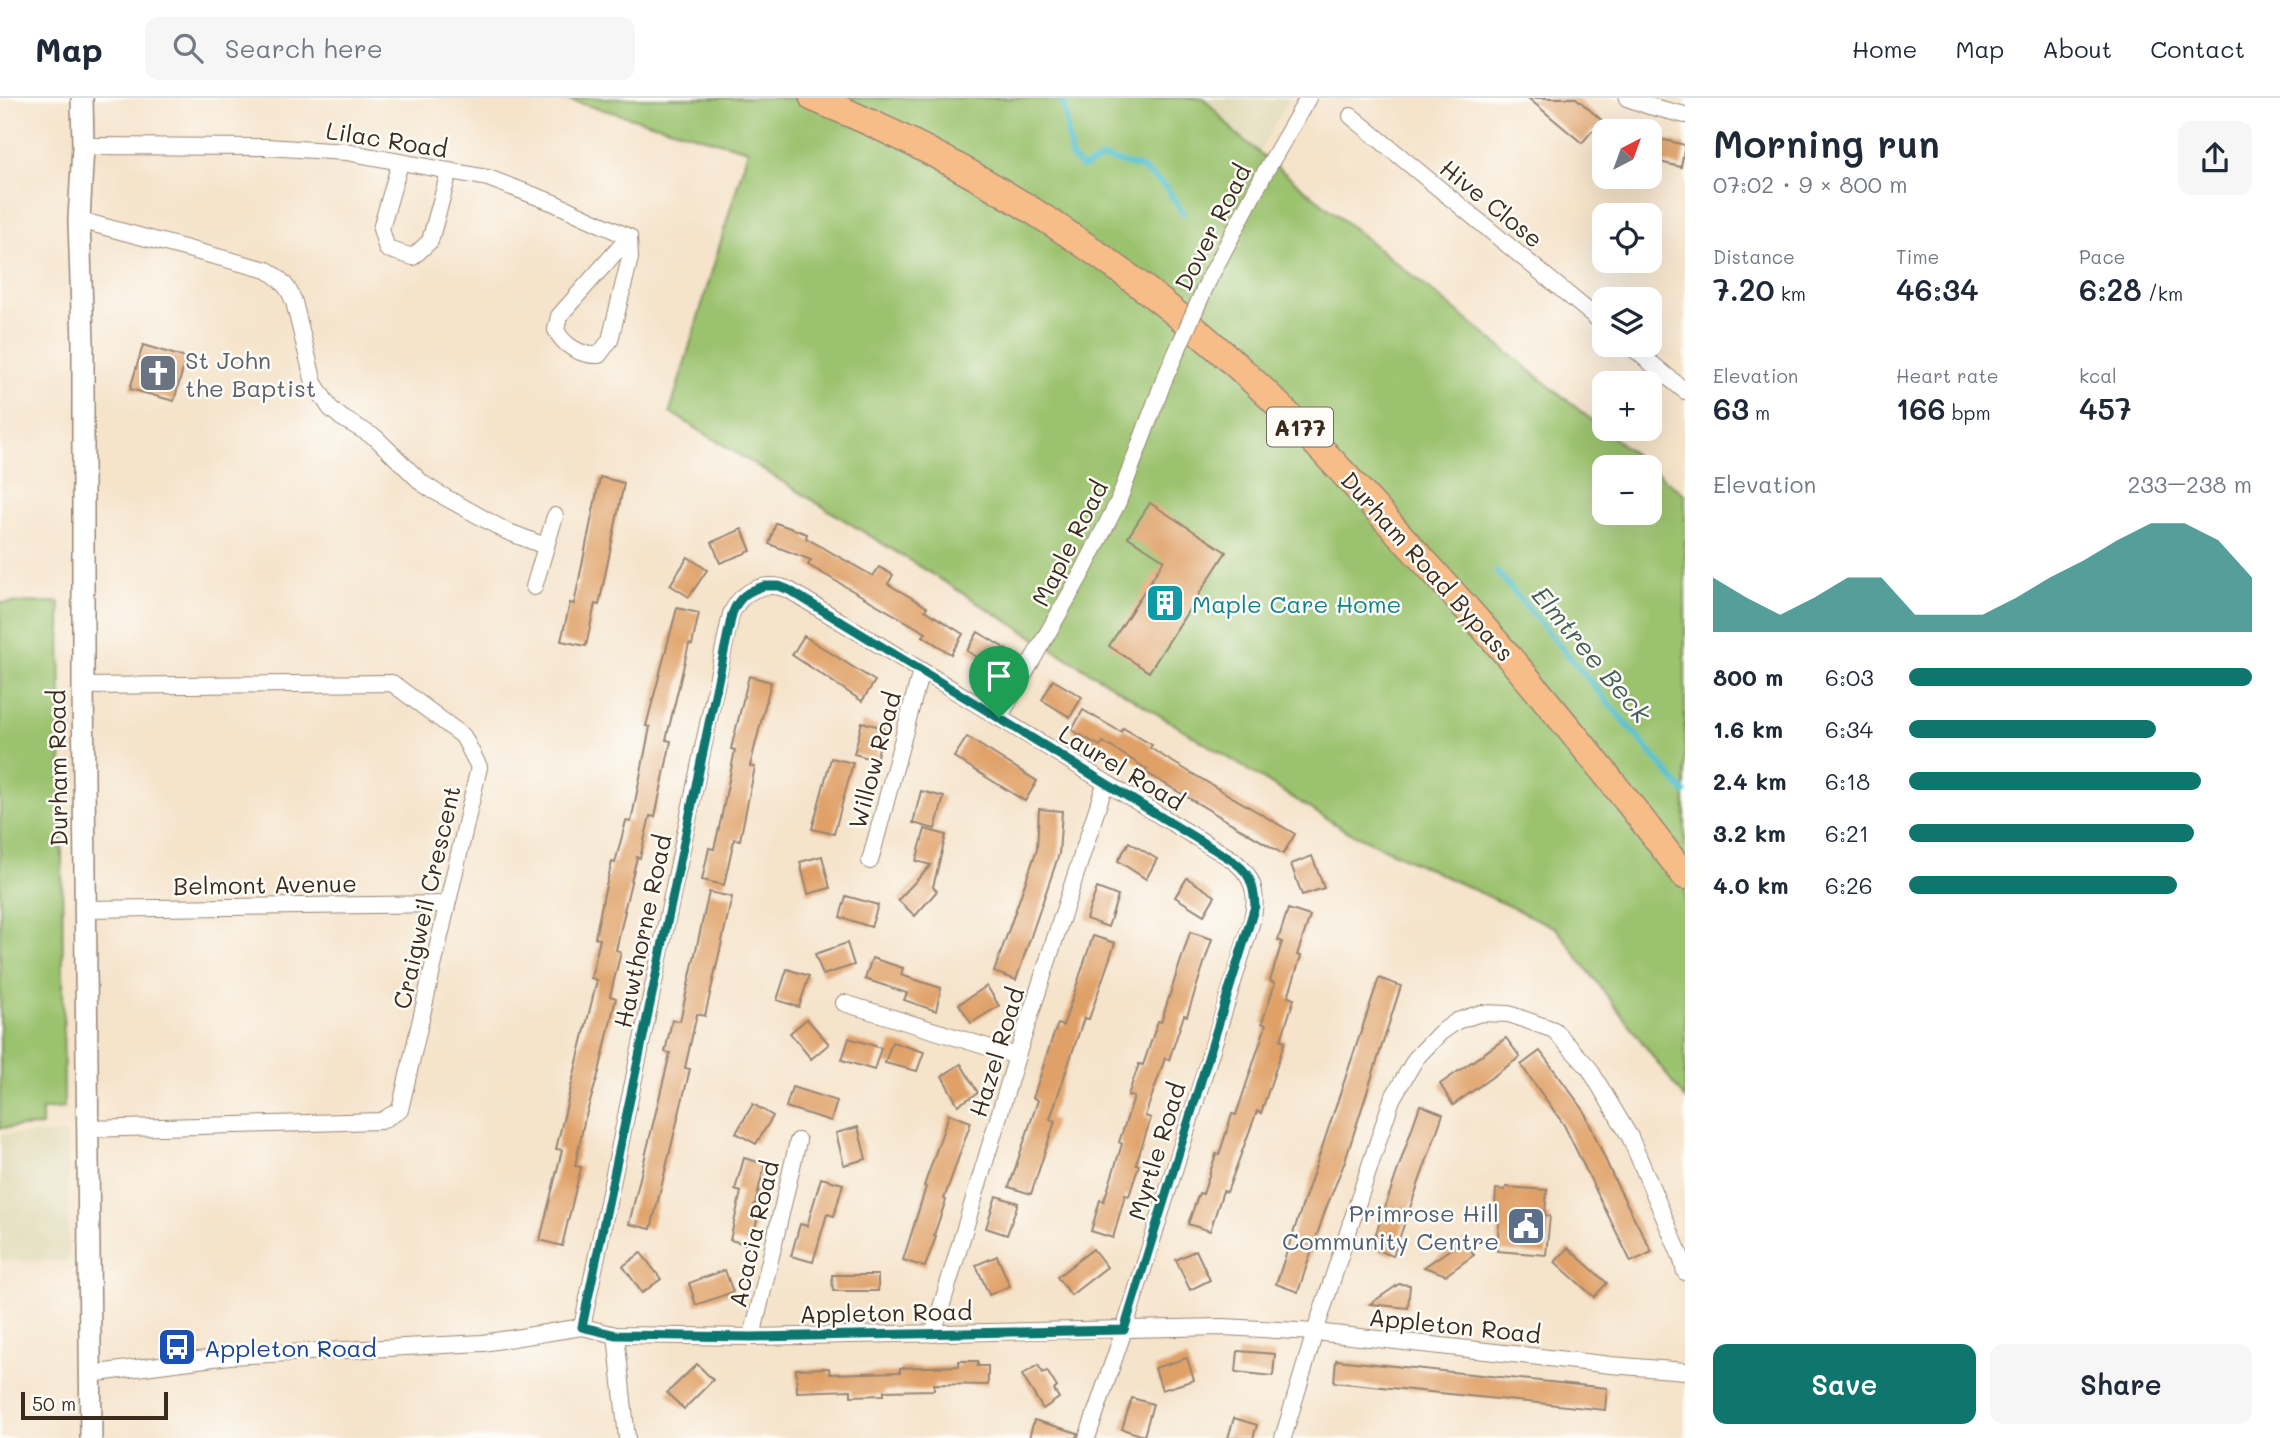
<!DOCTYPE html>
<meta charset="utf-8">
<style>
:root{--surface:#fff;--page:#f6f6f7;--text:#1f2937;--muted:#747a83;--line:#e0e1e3;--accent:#0f766e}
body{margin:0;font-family:Mali,sans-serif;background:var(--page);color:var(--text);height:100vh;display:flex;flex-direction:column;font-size:26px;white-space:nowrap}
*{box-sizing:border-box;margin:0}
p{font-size:23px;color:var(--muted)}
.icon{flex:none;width:38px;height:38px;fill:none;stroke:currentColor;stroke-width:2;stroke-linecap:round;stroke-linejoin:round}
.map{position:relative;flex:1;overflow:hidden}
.drawer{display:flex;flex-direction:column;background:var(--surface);width:595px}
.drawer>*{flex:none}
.needle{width:46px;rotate:41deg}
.fabs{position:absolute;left:1592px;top:21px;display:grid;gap:14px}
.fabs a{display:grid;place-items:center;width:70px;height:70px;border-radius:14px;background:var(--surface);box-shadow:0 7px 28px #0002;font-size:35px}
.scale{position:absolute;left:21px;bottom:18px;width:147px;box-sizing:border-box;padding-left:7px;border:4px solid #3b2a1e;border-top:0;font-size:19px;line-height:24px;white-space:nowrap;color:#3b2a1e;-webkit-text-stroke:5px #fdfcf7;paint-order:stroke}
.pin{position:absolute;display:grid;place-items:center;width:60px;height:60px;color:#fff;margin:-72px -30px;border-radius:50% 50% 50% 0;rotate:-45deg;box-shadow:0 0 7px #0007}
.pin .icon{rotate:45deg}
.round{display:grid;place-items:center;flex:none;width:74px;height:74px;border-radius:14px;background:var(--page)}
.overview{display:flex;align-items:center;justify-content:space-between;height:119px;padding:0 28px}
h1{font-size:38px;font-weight:600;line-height:52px}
.stats{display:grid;grid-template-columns:repeat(3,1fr);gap:10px;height:119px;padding:7px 28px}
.stats div{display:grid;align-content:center}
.stats b{font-size:30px;font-weight:600}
.stats small{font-size:19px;font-weight:400}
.stats p{font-size:19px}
.chart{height:196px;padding:14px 28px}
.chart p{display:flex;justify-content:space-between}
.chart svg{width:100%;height:126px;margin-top:7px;fill:var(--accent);opacity:.7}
.button{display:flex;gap:14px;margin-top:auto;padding:14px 28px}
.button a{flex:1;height:80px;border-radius:14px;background:var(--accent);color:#fff;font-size:28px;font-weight:600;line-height:80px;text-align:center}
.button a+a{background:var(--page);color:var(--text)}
ul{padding:0 28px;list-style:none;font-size:23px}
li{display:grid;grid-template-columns:112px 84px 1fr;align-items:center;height:52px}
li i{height:18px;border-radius:9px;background:var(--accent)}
header{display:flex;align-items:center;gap:42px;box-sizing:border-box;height:98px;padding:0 35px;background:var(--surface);border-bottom:2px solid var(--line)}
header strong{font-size:33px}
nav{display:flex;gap:38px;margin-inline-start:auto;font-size:24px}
.search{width:490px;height:63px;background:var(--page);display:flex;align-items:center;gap:18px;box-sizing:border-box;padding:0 24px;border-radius:14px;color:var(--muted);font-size:26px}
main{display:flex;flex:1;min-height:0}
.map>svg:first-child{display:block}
</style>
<header>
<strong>Map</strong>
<div class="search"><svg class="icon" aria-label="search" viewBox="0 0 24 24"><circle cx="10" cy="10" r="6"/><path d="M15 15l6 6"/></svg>Search here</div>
<nav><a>Home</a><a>Map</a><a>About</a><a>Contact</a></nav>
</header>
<main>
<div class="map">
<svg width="1685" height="1340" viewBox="0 0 1685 1340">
<rect width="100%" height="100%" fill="#fdfcf7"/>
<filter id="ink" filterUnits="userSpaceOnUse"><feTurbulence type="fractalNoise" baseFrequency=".0143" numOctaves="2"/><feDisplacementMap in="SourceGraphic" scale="14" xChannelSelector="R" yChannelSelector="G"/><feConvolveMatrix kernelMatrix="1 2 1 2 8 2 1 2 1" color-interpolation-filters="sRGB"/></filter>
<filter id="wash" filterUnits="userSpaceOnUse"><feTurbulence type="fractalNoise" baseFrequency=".00686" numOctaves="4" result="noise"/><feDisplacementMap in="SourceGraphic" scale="28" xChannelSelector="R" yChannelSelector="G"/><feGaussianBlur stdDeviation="1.57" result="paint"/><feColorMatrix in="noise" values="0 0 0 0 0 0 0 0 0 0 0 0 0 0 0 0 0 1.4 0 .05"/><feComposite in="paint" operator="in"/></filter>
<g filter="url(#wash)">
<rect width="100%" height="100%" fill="#f5e3ca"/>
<!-- built -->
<g fill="#e2dcba">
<path d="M1155 0H1290L1250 70Z"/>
<path d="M0 1036H67L69 1163 0 1162Z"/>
</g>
<!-- green -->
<g fill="#9bc26e" stroke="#6b7646" stroke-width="2">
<path d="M561 0H1204L1236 36 1650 369H1605V415H1650V369L1685 397V1001L1556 830 1345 732 670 314 748 52Z"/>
<path d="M60 504 64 1010 42 1012V1028L0 1030V505Z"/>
</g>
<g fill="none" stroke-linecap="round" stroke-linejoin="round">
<!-- stream -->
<g stroke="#53bfcc" stroke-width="6">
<path d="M1056 0 1064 5 1071 59 1082 70 1104 60 1141 70 1166 89 1183 115"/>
<path d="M1497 474 1685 695"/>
</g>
</g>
<g id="blocks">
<!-- building -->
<g fill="#e0a167">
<path d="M1528 0H1576L1614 33H1592L1582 45Z"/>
<path d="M1656 40 1685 47 1681 69 1651 62Z"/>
<path d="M143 247 186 260 174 303 130 291Z"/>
<path d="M600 379 624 385 599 507 595 506 586 548 561 543 570 505 574 506Z"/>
<path d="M1150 405 1226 454 1149 574 1109 548 1164 462 1128 439Z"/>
<path d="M776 425 807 436 806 440 873 478 879 469 893 477 888 486 927 509 925 512 963 536 951 556 923 538 926 535 808 467 811 462 769 446Z"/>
<path d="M742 431 751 453 720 465 712 444Z"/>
<path d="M688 459 707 472 689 499 670 487Z"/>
<path d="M677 510 699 515 692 547 689 546 666 642 671 643 655 719 650 718 640 760 637 759 624 813H625L616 852 621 854 610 898 616 900 599 974 584 1024 575 1068 581 1069 562 1148 540 1142 562 1052 556 1051 597 882 591 880 600 841 595 840 604 796 612 764 615 765 626 723 631 724 650 629 646 628Z"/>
<path d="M978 534 1006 551 995 570 967 553Z"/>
<path d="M804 538 875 583 862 603 792 557Z"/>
<path d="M749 578 771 584 750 668 755 669 740 742 734 741 724 787 702 782 709 750 714 751 721 721 735 652 731 651Z"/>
<path d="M1053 582 1082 599 1070 619 1042 602Z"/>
<path d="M1083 612 1121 634 1123 630 1152 647 1150 650 1171 663 1295 736 1283 756 1145 674 1147 671 1103 644 1100 648 1072 632Z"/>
<path d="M862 624 884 630 876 662 854 656Z"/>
<path d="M967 639 1037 683 1025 703 954 659Z"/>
<path d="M831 660 853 665 834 736 812 731Z"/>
<path d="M921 693 944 699 935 731 913 725Z"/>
<path d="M1039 711 1062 713 1059 756 1016 882 994 874 1037 751Z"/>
<path d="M925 731 946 737 933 789 937 793 915 818 898 802 931 767 916 763Z"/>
<path d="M1129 744 1157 761 1146 781 1118 763Z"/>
<path d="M822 758 830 790 808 796 800 764Z"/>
<path d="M1312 758 1324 790 1302 797 1291 766Z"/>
<path d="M1187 780 1215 798 1204 817 1175 799Z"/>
<path d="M1097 790 1118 798 1108 829 1086 821Z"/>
<path d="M709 794 732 799 705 918 697 916 685 970 690 971 651 1131 629 1126 670 955 665 954 672 922 680 923Z"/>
<path d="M846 798 878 807 871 829 840 819Z"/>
<path d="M1288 811 1310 818 1297 857 1301 858 1288 899 1294 901 1281 942 1285 943 1261 1015 1257 1013 1227 1094 1223 1093 1210 1133 1188 1126 1199 1095 1203 1096 1216 1056 1219 1057 1232 1016 1236 1017 1266 927 1262 925 1275 885 1270 883 1282 844 1278 842Z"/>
<path d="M1190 834 1212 841 1187 918 1184 917 1169 962 1165 960 1145 1018 1151 1020 1136 1066 1139 1067 1129 1098 1125 1097 1113 1140 1091 1133 1100 1102 1104 1103 1122 1046 1119 1044 1134 999 1128 997 1139 966 1143 967 1158 923 1161 924Z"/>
<path d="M1093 838 1115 845 1089 921 1084 920 1065 976 1050 1021 1055 1023 1031 1096 1009 1089 1038 1002 1033 1000 1052 941 1058 926 1063 928Z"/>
<path d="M847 845 854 867 823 877 815 856Z"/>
<path d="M872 860 903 870 901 877 941 890 936 913 904 902 907 895 865 881Z"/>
<path d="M787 871 809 878 799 909 777 902Z"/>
<path d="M1379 880 1401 888 1345 1063 1325 1113 1298 1194 1276 1186Z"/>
<path d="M987 888 999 908 971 925 959 906Z"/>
<path d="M807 921 829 946 811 961 790 935Z"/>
<path d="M849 940 881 950 874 972 842 962Z"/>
<path d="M1506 940 1520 959 1453 1007 1440 986Z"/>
<path d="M892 944 924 954 917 973 885 965Z"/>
<path d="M1540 953 1583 1011 1615 1083 1652 1154 1631 1164 1564 1027 1521 967Z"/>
<path d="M961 966 978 995 958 1007 942 978Z"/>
<path d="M792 989 837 1003 831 1023 786 1009Z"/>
<path d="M753 1006 773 1018 756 1046 736 1035Z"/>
<path d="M1420 1007 1443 1016 1393 1158 1371 1150Z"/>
<path d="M949 1016 971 1024 944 1101 946 1102 934 1137 936 1138 925 1169 903 1162 926 1089 924 1088Z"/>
<path d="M858 1029 866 1061 844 1067 836 1035Z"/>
<path d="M744 1060 765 1066 753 1114 759 1116 750 1147 730 1142 741 1094 735 1092Z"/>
<path d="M821 1080 843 1086 834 1118 827 1116 813 1164 791 1158 800 1126 807 1128Z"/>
<path d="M1506 1089 1547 1092 1545 1117 1550 1118 1546 1157 1497 1153 1500 1109H1495L1496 1091 1505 1092Z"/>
<path d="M996 1098 1018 1105 1007 1137 986 1130Z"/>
<path d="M1464 1142 1474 1157 1446 1177 1424 1169Z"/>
<path d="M1568 1150 1607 1185 1594 1199 1555 1164Z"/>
<path d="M1093 1151 1107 1169 1071 1197 1057 1179Z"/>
<path d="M1196 1152 1210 1182 1190 1192 1176 1162Z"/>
<path d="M641 1155 661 1181 642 1195 623 1168Z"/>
<path d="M997 1158 1010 1188 989 1197 976 1167Z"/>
<path d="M725 1172 733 1194 696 1207 689 1185Z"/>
<path d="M832 1177H878V1193H833Z"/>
<path d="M1399 1186 1410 1187 1408 1210 1370 1206Z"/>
<path d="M1238 1253 1275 1256 1273 1278 1236 1274Z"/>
<path d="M1187 1260 1194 1282 1162 1292 1155 1270Z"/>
<path d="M1336 1262 1607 1290 1605 1312 1334 1284Z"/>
<path d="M959 1263H978V1268H988V1287L934 1286V1292L884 1293V1297L851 1298V1292L797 1294 796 1271 829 1270 830 1276 900 1274V1270L959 1268Z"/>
<path d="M697 1266 713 1282 684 1311 667 1295Z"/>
<path d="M1038 1267 1043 1275 1047 1273 1057 1289 1054 1292 1059 1300 1043 1311 1022 1277Z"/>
<path d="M1132 1300 1153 1306 1144 1338 1122 1331Z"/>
<path d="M1234 1320 1257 1327 1253 1340H1228Z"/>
<path d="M1034 1322 1078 1335 1077 1340H1029Z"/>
</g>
</g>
</g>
<g filter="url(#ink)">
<use href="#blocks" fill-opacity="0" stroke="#988674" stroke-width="2"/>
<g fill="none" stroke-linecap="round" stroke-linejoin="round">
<defs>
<g id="minor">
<path d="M1627 0 1649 8 1685 17"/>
<path d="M1351 18 1605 227"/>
<path d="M83 48 266 49 346 54 488 80 554 105 629 139"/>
<path d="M400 65 381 131 387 151 413 159 430 143 449 74"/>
<path d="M79 122 267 172C281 181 288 188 294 204L314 285 330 310 342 320 376 340 422 385 434 393 506 433 545 448"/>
<path d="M629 139 630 160 610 242 599 257C581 258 564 248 556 232L559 218Z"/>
<path d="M1208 183 1264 76 1308 0"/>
<path d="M1629 247 1685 293"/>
<path d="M534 489 555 418"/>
<path d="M83 588 392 585 463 638 479 669 400 1012 381 1023 87 1031"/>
<path d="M999 620 1082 475 1118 404 1164 282"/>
<path d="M870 763 921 573"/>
<path d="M85 811 446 806"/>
<path d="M844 905 1017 958"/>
<path d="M582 1229 731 516C742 492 765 482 789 492L1230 760C1272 789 1250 825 1239 865L1124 1232 1087 1340"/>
<path d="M933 1236 1017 958 1105 686"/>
<path d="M616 1237 627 1340"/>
<path d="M752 1239 798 1043"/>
<path d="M90 1276 229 1258 483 1245 582 1229 616 1237 752 1239 1223 1229 1315 1234 1611 1267 1685 1273"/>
<path d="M1283 1340 1315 1234 1392 1001 1416 960 1440 935 1457 923 1481 915 1509 916 1554 932 1589 970 1630 1039 1681 1159 1685 1174"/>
</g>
<path id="tertiary" d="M82 0 83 48 79 122 83 244V588L91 1340"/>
<path id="primary" d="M813 0C979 67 1134 169 1264 293 1311 338 1355 388 1399 436 1501 545 1595 659 1685 778"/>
</defs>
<!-- minor casing -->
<use href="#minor" stroke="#988674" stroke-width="18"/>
<!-- tertiary casing -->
<use href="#tertiary" stroke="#988674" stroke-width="24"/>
<!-- primary casing -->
<use href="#primary" stroke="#988674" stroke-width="29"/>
<!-- minor -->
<use href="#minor" stroke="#fff" stroke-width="16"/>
<!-- tertiary -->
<use href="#tertiary" stroke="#fff" stroke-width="21"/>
<!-- primary -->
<use href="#primary" stroke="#f7bd88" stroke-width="26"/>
<defs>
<path id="minor-bridge" d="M1164 282 1208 183"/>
</defs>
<!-- minor-bridge casing -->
<use href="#minor-bridge" stroke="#988674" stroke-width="18" stroke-linecap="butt"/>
<!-- minor-bridge -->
<use href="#minor-bridge" stroke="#fff" stroke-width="16"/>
</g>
</g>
<g fill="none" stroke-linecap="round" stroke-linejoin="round" filter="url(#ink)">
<defs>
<path id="route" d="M764 488H779L789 492 1230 761C1249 773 1254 785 1255 808L1124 1232 752 1239 616 1237 582 1229 732 516C738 500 747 493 764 488Z"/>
</defs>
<!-- route casing -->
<use href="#route" stroke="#fff" stroke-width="14"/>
<!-- route -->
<use href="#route" stroke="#0f766e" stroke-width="9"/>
</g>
<!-- icons -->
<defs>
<symbol id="church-square" viewBox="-11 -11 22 22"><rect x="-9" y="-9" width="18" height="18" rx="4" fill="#6b7280" stroke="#fdfcf7"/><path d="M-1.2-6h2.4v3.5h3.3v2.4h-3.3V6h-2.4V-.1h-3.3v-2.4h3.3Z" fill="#fff"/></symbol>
<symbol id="building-square" viewBox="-11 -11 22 22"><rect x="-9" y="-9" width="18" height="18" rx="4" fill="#0f9aa8" stroke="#fdfcf7"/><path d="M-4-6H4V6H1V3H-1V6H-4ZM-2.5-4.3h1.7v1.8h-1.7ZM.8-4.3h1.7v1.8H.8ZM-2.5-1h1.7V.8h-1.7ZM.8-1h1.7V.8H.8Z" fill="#fff"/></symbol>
<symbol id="civic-square" viewBox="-11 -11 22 22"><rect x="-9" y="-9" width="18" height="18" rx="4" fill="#5c6f8a" stroke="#fdfcf7"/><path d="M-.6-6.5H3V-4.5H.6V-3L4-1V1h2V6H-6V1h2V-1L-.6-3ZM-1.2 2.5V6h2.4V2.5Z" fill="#fff"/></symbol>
<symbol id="bus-square" viewBox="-11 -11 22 22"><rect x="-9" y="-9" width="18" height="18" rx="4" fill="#1a4fb4" stroke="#fdfcf7"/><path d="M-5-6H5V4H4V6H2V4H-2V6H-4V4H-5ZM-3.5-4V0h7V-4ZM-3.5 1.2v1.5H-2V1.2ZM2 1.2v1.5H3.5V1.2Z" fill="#fff"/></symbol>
</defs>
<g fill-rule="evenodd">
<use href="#church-square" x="136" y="253" width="44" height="44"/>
<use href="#building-square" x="1143" y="483" width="44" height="44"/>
<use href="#civic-square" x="1504" y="1106" width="44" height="44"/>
<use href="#bus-square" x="155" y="1227" width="44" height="44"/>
</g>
<g text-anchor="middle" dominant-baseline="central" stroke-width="5" stroke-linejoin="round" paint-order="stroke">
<!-- shield labels -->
<rect fill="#fdfcf7" stroke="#75695f" stroke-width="2" x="1267" y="309.5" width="66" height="39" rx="5"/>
<g font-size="23" font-weight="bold" fill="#3b2a1e">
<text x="1300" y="329">A177</text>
</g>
<!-- street labels -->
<g font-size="24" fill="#3b2a1e" stroke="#fdfcf7">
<text transform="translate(387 41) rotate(9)">Lilac Road</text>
<text transform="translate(1492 105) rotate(39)">Hive Close</text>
<text transform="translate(1212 129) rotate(-63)">Dover Road</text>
<text transform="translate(1069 445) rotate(-63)">Maple Road</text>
<text transform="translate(1428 468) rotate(48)">Durham Road Bypass</text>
<text transform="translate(874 662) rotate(-75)">Willow Road</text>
<text transform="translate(1122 669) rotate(31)">Laurel Road</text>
<text transform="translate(57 670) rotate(-91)">Durham Road</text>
<text transform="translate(265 786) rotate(-1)">Belmont Avenue</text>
<text transform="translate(426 799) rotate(-77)">Craigweil Crescent</text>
<text transform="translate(642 833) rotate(-78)">Hawthorne Road</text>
<text transform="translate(996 954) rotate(-73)">Hazel Road</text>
<text transform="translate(1156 1053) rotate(-73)">Myrtle Road</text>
<text transform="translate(753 1136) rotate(-77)">Acacia Road</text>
<text transform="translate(886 1214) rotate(-1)">Appleton Road</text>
<text transform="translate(1455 1227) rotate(6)">Appleton Road</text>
</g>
<!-- worship labels -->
<g font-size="24" fill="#5b616d" stroke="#fdfcf7" text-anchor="start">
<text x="185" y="261">St John<tspan x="185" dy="28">the Baptist</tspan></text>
</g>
<!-- culture labels -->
<g font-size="24" fill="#0d838f" stroke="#fdfcf7" text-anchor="start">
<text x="1192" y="505">Maple Care Home</text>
</g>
<!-- service labels -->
<g font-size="24" fill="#4e5e75" stroke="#fdfcf7" text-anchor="end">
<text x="1499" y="1114">Primrose Hill<tspan x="1499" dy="28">Community Centre</tspan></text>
</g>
<!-- transit labels -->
<g font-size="24" fill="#164399" stroke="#fdfcf7" text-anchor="start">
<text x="204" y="1249">Appleton Road</text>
</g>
<!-- water labels -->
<g font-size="26" font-style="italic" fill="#435e5b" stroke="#fdfcf7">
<text transform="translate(1592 556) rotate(50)">Elmtree Beck</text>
</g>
</g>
</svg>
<div class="fabs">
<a><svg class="needle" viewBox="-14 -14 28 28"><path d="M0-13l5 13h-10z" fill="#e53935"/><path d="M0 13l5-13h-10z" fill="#747a83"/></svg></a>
<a><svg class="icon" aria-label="locate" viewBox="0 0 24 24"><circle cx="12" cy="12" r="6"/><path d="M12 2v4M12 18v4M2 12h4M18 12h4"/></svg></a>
<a><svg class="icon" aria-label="layers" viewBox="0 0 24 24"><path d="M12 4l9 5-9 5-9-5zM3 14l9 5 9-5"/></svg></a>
<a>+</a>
<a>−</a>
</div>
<div class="scale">50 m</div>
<div class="pin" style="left:999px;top:620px;background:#1e9e55"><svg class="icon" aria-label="arrive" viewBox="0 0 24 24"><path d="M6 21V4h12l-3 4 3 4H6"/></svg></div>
</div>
<section class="drawer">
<div class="overview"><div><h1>Morning run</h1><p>07:02 · 9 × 800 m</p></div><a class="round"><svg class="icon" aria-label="share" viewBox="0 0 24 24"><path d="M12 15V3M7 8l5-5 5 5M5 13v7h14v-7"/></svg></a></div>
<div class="stats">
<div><p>Distance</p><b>7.20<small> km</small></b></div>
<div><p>Time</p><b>46:34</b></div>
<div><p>Pace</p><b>6:28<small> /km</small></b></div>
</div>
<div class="stats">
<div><p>Elevation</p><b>63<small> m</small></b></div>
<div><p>Heart rate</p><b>166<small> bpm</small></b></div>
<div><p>kcal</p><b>457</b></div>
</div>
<div class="chart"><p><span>Elevation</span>233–238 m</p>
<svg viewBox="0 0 160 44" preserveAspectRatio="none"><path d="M0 44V25L10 32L20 38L30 32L40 25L50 25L60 38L70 38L80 38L90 32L100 25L110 19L120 12L130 6L140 6L150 12L160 25V44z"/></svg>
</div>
<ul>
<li><b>800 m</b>6:03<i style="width:100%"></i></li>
<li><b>1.6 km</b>6:34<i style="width:72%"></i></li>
<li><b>2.4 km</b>6:18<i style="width:85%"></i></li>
<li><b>3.2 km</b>6:21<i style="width:83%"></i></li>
<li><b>4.0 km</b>6:26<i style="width:78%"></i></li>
</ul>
<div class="button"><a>Save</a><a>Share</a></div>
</section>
</main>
